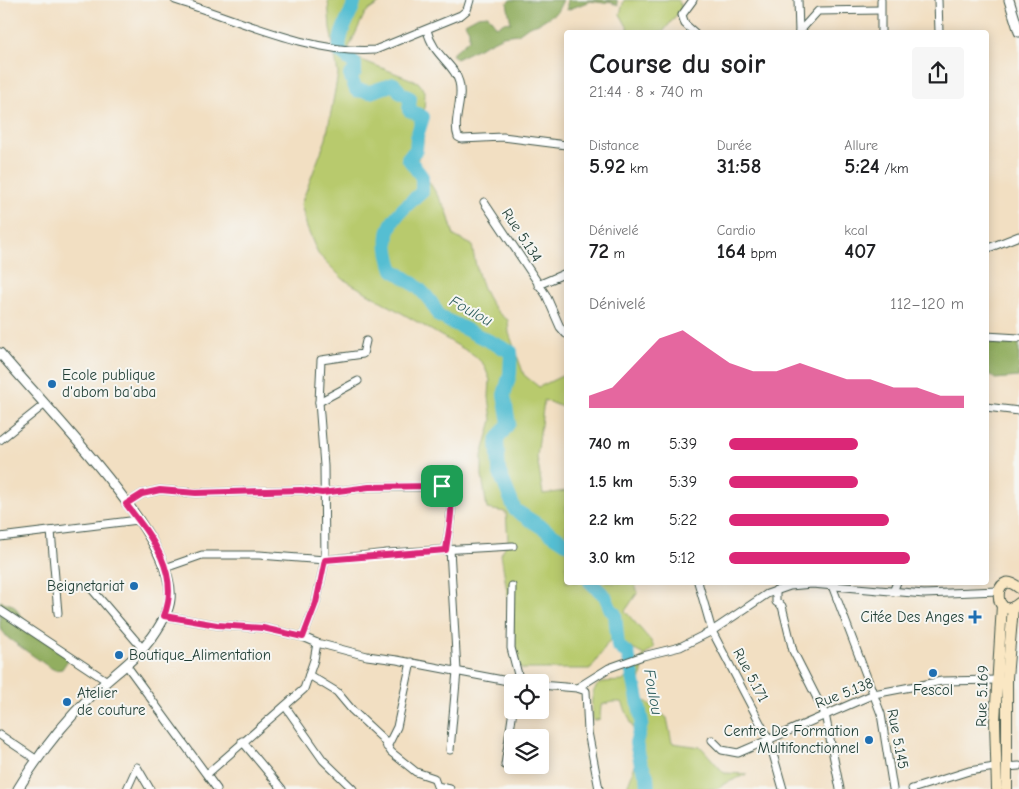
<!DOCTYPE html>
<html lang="fr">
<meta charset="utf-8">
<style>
:root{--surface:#fff;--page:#f6f6f6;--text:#202124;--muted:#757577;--accent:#db2777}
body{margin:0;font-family:"Comic Neue",sans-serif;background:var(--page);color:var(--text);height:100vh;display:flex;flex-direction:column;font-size:19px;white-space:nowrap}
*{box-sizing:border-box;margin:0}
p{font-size:16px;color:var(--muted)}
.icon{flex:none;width:28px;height:28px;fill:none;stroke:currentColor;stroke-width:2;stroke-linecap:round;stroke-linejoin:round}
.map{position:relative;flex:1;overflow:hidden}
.details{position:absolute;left:564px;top:30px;width:425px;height:555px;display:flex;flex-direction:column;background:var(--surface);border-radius:5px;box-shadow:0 2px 12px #0003}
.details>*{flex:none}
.controls{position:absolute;left:504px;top:674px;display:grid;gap:10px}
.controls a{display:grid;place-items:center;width:45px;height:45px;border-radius:5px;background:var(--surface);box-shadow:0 2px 12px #0003;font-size:25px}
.pin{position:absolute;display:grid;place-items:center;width:42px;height:42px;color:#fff;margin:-21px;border-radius:10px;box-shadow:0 2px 8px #0006}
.round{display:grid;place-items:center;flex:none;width:52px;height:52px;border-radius:5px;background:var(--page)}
.overview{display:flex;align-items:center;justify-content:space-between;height:85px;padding:0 25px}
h1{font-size:28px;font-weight:800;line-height:38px}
.stats{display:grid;grid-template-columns:repeat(3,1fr);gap:8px;height:85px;padding:5px 25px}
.stats div{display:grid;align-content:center}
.stats b{font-size:21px;font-weight:800}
.stats small{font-size:14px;font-weight:400}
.stats p{font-size:14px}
.chart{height:140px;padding:10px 25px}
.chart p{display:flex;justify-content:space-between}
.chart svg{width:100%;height:90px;margin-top:5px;fill:var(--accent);opacity:.7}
ul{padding:0 25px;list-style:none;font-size:16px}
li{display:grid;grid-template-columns:80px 60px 1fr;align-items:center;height:38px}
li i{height:12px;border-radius:6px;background:var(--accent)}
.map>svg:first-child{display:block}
</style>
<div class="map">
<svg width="1019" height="789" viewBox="0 0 1019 789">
<rect width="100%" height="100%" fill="#f6f6f2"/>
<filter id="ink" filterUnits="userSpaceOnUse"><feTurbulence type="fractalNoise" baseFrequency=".02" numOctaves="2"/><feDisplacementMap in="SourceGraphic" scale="10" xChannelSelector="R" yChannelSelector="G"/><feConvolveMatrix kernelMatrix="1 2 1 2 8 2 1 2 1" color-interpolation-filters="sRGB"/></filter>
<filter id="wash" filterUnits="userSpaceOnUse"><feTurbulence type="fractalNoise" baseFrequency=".0096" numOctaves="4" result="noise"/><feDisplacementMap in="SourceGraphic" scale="20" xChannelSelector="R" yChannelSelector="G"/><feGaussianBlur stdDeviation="1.12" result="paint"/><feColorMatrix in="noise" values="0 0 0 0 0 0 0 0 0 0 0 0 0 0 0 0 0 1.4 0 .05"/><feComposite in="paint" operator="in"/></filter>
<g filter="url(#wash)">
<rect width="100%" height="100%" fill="#f2dfc2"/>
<!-- green -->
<g fill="#b8ca6d" stroke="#6c8450">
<path d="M328 0H384L365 13 346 54 418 82 425 91 423 142 417 162 447 211 454 236 472 245C476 270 484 306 508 320L509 333 524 375 539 387 566 374 562 407 544 400 537 457 543 494 566 491V582L634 583 638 592 625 611 651 641 654 648 645 655 640 683 642 698 667 718 672 743 701 747 724 773 747 774 724 784 718 789H626C644 746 640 744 622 702H612L601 705 600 719 593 721C591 710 589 686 603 682 609 681 617 682 623 681L644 655 614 639 609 641 591 669H522L519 667 501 554 508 541 506 512 487 509 482 476V456L492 420 489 397 490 380 484 365 474 355 343 279 318 254 307 228 301 204 326 139 338 74 330 28Z"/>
<path d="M624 0H678L682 8 663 32H630L620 14Z"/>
</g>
<!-- forest -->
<g fill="#92ae60" stroke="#58764a">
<path d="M510 0H563L557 12 539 23 529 26 518 34 503 36 456 59 452 54 469 39V30L465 23 478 16 488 15 497 27 504 22 511 23 507 3Z"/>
<path d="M567 0H617L618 6 609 1 604 3 590 1 567 10Z"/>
<path d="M995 342 1019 343V377L995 379 986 371V344Z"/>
<path d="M0 601 13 605 28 625 68 653V660L62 669 55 670 49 667 8 638 0 628Z"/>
</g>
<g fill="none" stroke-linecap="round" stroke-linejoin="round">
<!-- river -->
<g stroke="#55bed2" stroke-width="14">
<path d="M355 0C350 19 339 30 339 51L355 64V72L350 75 356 90 370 92 394 84 401 93 410 98 409 110 423 117 417 136 416 150 408 158 422 177V192C391 218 379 230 393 270 413 282 429 294 439 316L511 352 510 374 504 395 509 423 497 440 499 471 515 510 566 543"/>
<path d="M590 582 605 596 611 610 615 614 618 646 628 654 637 695 642 722 636 743 641 764 647 776 648 789"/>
</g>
</g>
</g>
<g filter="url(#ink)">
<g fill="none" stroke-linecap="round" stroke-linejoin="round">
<defs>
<g id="minor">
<path d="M175 0C234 18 313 55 375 50L461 15 467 10 470 0"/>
<path d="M693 0 682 15 685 24 694 32"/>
<path d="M798 0 799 32"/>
<path d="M938 0 939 32"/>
<path d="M427 30C433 56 454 63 459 82 464 100 452 120 458 137L462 139 503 137 566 145"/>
<path d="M799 32 818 11 880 10"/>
<path d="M881 32V0"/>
<path d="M484 202 546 295 560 327 566 334"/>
<path d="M986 249 1019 236"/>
<path d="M538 285 566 273"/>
<path d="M986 336 1019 338"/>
<path d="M319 402 358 381"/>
<path d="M986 407 1019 411"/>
<path d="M0 440 45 404"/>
<path d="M126 504 142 494 160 490 196 493 301 490 322 493 369 487H442L447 488C456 503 448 532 446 549"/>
<path d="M51 531 58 613"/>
<path d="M0 537 138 520"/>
<path d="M165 568 202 555H259L325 560 387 553 513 546"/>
<path d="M698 582 712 631 769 740 783 789"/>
<path d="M831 583 881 714 893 789"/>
<path d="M512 586 511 648 520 682"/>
<path d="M90 587 142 648"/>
<path d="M776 590V602L782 606 793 651 825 714 840 789"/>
<path d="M893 592 897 582"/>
<path d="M0 610 107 681"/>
<path d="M164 616 217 625 263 628 303 637 317 643 367 656 397 660 513 682"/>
<path d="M303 637 316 603 325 560 324 466 319 402 321 360 363 354 366 341"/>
<path d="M127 666 217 789"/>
<path d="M309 675 337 692 352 710 382 738 391 752 416 772 434 778 437 786 450 789"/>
<path d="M540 685 577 688 609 668 643 656 680 647 712 631 767 594 790 586 812 584 924 594 998 591"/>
<path d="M577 688 586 691 588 732 599 789"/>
<path d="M285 706 323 760 353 789"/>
<path d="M0 735 37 760"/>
<path d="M712 740 722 750 738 753 874 694 942 681 997 680"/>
<path d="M242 741 282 789"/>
<path d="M387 747 397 727 411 662"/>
<path d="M450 750 457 671 450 549"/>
<path d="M505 765 513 710"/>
<path d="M1006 767 1019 766"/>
<path d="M207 774 304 689 314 660 317 643"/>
<path d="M127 789 137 767 150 789"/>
<path d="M912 789 969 771 995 767"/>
</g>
<g id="tertiary">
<path d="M1009 0 1019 32"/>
<path d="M0 353C40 402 177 537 170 599 169 611 160 626 153 636 136 660 113 674 93 694 63 723 39 754 18 789"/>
</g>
<g id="secondary">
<path d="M1019 588C992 565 992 626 1019 603"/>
<path d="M997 789 995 721 1002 605"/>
<path d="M1007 789V678L1013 607"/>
</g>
</defs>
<!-- minor casing -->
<use href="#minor" stroke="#3f5549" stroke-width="9"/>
<!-- tertiary casing -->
<use href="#tertiary" stroke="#3f5549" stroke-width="11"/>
<!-- secondary casing -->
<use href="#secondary" stroke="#3f5549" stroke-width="12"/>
<!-- minor -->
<use href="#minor" stroke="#fff" stroke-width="7"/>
<!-- tertiary -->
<use href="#tertiary" stroke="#fff" stroke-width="9"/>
<!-- secondary -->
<use href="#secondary" stroke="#fae7c3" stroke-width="10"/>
</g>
</g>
<g fill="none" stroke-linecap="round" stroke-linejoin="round" filter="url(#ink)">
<defs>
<path id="route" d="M433 486 447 488C456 503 448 532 446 550L325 560 316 603 303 637 263 628 217 625 164 616C181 574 151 536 126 504L142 494 160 490 196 493 301 490 322 493 369 487Z"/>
</defs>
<!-- route casing -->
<use href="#route" stroke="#fff" stroke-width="10"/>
<!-- route -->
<use href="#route" stroke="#db2777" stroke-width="6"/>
</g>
<!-- markers -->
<g fill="#1f6fb2" stroke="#f6f6f2" stroke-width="2">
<circle cx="52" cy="384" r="5"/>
<circle cx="134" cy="586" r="5"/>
<path d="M972.5 609.5h5v5h5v5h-5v5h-5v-5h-5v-5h5z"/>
<circle cx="119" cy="655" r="5"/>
<circle cx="933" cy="673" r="5"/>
<circle cx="67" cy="702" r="5"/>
<circle cx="869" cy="740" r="5"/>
</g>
<g text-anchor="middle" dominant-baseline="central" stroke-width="4" stroke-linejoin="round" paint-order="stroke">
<!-- street labels -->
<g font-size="15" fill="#1f3d34" stroke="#f6f6f2">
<text transform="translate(522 235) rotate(57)">Rue 5.134</text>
<text transform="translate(751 675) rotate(62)">Rue 5.171</text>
<text transform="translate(844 693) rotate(-21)">Rue 5.138</text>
<text transform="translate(982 696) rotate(-88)">Rue 5.169</text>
<text transform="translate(898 739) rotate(79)">Rue 5.145</text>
</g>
<!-- poi labels -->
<g font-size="15" fill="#1f3d34" stroke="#f6f6f2" text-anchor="start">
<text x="62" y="375">Ecole publique<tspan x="62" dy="17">d'abom ba'aba</tspan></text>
<text x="124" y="586" text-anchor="end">Beignetariat</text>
<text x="964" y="617" text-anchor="end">Citée Des Anges</text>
<text x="129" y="655">Boutique_Alimentation</text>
<text x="933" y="690" text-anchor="middle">Fescol</text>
<text x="77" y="693">Atelier<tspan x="77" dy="17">de couture</tspan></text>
<text x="859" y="731" text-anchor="end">Centre De Formation<tspan x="859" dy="17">Multifonctionnel</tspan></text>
</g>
<!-- water labels -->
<g font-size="16" font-style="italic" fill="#2c5d5c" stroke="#f6f6f2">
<text transform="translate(471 311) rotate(29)">Foulou</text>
<text transform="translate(653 692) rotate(80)">Foulou</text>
</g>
</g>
</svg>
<div class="controls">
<a><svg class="icon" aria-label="locate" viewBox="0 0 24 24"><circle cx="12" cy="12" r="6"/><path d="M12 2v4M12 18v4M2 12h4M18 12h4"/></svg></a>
<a><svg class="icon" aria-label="layers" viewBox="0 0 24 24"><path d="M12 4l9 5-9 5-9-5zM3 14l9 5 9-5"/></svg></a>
</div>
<div class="pin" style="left:442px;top:486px;background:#1e9e55"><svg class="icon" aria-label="arrive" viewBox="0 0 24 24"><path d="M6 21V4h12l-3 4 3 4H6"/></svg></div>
<section class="details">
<div class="overview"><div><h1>Course du soir</h1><p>21:44 · 8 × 740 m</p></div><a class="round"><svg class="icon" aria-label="share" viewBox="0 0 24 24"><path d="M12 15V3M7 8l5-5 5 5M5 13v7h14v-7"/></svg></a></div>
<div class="stats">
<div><p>Distance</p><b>5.92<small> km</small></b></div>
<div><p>Durée</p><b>31:58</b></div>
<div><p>Allure</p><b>5:24<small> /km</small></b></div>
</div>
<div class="stats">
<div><p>Dénivelé</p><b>72<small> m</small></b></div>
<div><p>Cardio</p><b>164<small> bpm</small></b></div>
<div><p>kcal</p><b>407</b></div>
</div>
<div class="chart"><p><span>Dénivelé</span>112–120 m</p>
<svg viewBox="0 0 160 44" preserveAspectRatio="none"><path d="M0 44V38L10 34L20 22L30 10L40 6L50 14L60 22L70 26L80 26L90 22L100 26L110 30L120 30L130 34L140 34L150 38L160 38V44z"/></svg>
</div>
<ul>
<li><b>740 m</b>5:39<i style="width:55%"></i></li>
<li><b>1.5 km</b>5:39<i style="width:55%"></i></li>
<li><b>2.2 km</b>5:22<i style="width:68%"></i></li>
<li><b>3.0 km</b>5:12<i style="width:77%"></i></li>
</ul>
</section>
</div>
